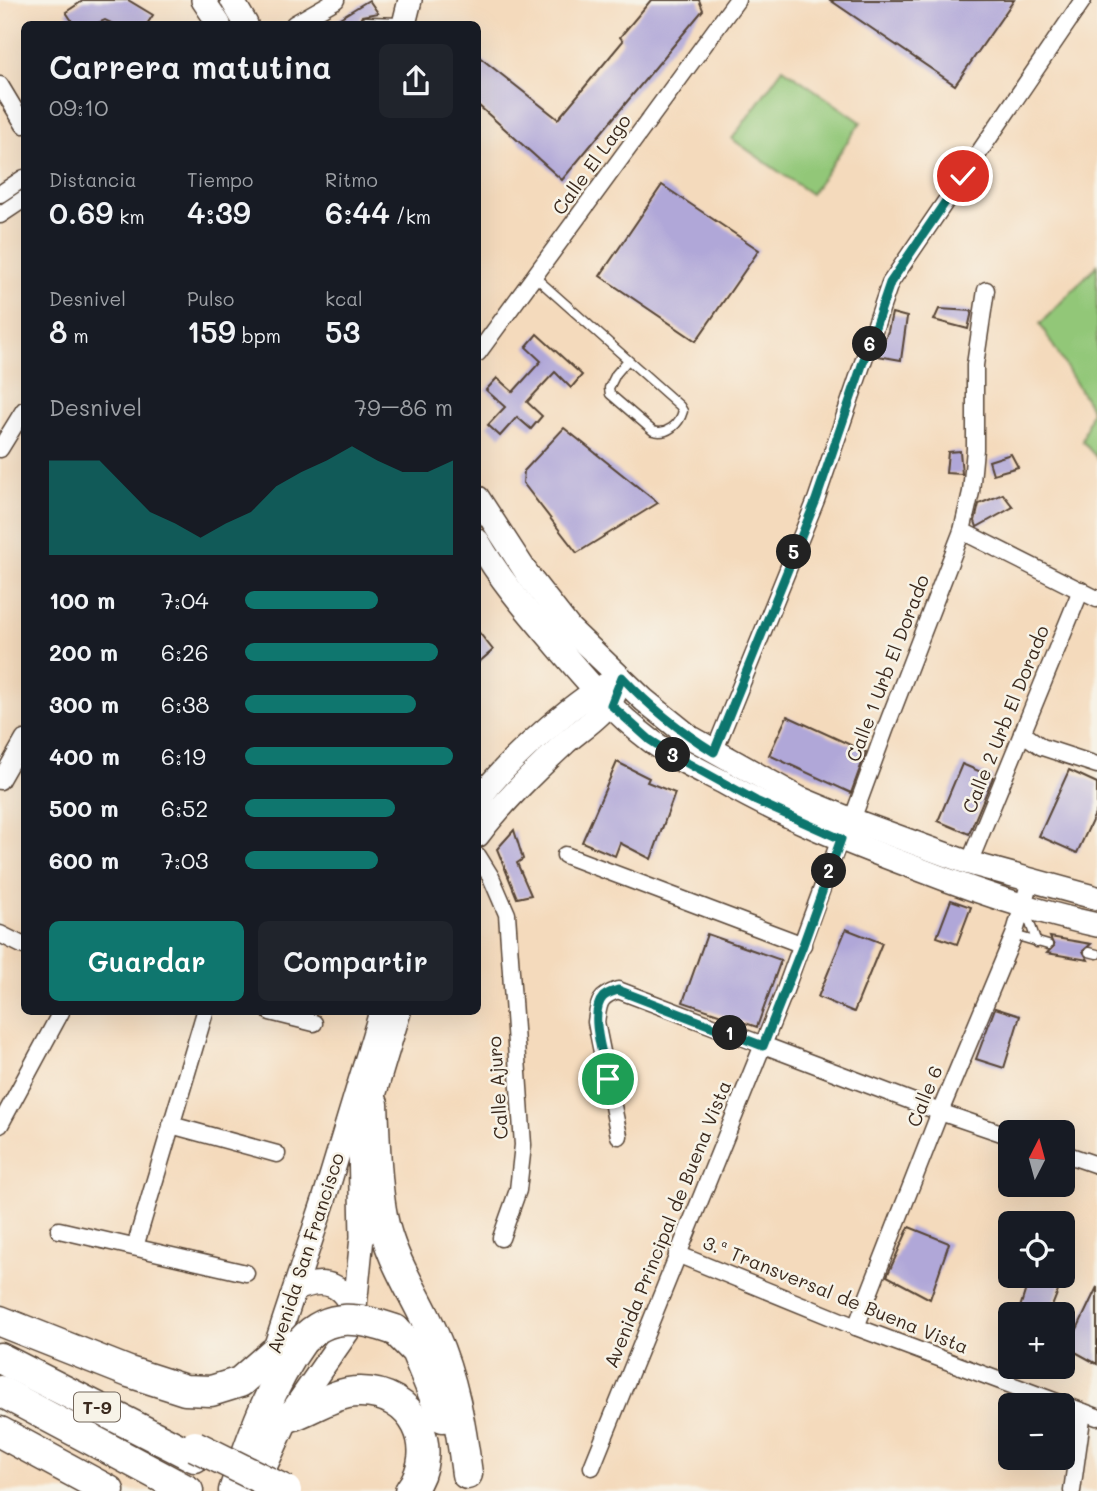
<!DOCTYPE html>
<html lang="es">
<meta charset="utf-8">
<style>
:root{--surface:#171b24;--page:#20242c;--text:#f1f3f6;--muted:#9ea1a6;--accent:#0f766e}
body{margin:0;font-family:Mali,sans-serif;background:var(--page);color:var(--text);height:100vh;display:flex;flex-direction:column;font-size:26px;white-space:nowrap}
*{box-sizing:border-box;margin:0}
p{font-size:23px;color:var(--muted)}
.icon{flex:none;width:38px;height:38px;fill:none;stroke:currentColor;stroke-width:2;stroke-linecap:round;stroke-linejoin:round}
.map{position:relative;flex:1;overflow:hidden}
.sheet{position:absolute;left:21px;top:21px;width:460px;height:994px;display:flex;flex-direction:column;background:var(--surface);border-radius:10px;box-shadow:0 7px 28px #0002}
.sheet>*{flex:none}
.needle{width:46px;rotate:6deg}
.fabs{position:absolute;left:998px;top:1120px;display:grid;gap:14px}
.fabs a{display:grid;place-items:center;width:77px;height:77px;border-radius:10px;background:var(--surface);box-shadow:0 7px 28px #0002;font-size:35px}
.pin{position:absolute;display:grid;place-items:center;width:60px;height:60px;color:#fff;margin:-30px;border:4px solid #fff;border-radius:50%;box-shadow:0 2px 7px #0007}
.km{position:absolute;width:35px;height:35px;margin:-18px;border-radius:50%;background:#222;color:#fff;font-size:19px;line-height:35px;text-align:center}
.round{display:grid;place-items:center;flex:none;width:74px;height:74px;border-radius:10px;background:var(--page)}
.overview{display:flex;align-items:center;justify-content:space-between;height:119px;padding:0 28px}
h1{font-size:32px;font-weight:600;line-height:52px}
.metrics{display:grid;grid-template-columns:repeat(3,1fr);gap:10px;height:119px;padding:7px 28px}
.metrics div{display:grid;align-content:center}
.metrics b{font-size:30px;font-weight:600}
.metrics small{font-size:19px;font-weight:400}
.metrics p{font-size:19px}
.chart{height:196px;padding:14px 28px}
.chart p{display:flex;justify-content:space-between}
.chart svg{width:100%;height:126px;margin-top:7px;fill:var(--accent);opacity:.7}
.button{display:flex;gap:14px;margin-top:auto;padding:14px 28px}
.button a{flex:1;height:80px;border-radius:10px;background:var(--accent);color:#fff;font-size:28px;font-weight:600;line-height:80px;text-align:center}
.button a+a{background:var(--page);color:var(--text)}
ul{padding:0 28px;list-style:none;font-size:23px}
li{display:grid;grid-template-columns:112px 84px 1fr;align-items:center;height:52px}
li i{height:18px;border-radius:9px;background:var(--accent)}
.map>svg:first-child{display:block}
</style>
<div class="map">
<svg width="1097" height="1491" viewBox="0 0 1097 1491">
<rect width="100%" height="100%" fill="#f7f3e8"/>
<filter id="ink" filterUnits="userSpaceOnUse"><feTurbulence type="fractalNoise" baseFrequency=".0143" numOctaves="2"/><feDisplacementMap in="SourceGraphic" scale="14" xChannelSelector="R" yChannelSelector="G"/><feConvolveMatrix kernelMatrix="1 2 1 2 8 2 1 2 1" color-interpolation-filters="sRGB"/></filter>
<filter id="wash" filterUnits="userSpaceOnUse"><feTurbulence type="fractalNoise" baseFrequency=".00686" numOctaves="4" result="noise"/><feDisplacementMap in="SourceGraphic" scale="28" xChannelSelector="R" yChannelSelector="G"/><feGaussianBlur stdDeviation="1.57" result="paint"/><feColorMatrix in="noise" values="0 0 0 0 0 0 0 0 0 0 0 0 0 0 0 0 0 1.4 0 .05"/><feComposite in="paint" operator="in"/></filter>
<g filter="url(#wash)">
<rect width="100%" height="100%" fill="#f4dabc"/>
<!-- green -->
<g fill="#92c778" stroke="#66784b" stroke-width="2">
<path d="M783 68 861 122 811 194 732 139Z"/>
<path d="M1097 265V458L1082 441 1092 410 1040 324Z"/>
</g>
<g id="blocks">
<!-- building -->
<g fill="#b0a7d8">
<path d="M84 0H128L153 15 147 24H113L105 20 96 24H74L66 12Z"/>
<path d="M369 0 378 13 362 16 360 20 361 24H330Z"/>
<path d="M651 0H699L703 10 562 180 478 105V56L558 119 623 41 620 37Z"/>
<path d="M830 0H1014L955 85Z"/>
<path d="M662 185 759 250 696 341 600 276Z"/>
<path d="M939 309 972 311 968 329 934 320Z"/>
<path d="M892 313 907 317 901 360 878 356 888 331Z"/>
<path d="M537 334 582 375 571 388 555 372 527 402 542 416 531 429 517 417 500 436 488 425 505 407 486 390 497 378 513 392 541 361 526 347Z"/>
<path d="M564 428 658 503 577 553 523 483 524 471Z"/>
<path d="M960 451 962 474 946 473 948 452Z"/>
<path d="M1011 454 1018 467 993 474 989 461Z"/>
<path d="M1003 494 1013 507 977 527 975 521 979 504Z"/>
<path d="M478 631 493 650 478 663Z"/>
<path d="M787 716 866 752 851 793 769 755Z"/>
<path d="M617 762 649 778 647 782 675 793 651 859 620 843 615 856 582 842Z"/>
<path d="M962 764 993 777 969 834 938 821Z"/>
<path d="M1069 770 1097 783V810L1077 853 1039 836Z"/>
<path d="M514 830 523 859 517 863 531 895 517 898 497 849Z"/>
<path d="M951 900 971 907 957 944 937 937Z"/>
<path d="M846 929 882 943 854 1012 818 997Z"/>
<path d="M707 934 781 960 757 1027 683 1002Z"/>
<path d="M1050 937 1091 944 1083 951 1088 960 1047 953 1054 946Z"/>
<path d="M995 1008 1020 1016 1004 1068 976 1059Z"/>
<path d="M909 1227 949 1243 930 1299 887 1276Z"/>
<path d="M1030 1276H1064L1049 1314H1018Z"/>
<path d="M1097 1287V1364L1068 1348Z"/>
</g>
</g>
</g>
<g filter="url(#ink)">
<use href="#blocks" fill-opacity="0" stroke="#574436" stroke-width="2"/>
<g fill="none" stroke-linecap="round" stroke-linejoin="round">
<defs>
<g id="lane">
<path d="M366 21 402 22"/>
<path d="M534 276 680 406 683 411C679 425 667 435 653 431L610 394 609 388 616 374 628 360"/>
<path d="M1026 912 1037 943"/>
<path d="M1014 935 1048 945"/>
<path d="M1089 952 1097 954"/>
</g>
<g id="street">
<path d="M294 24 336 0"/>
<path d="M0 85 24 125"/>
<path d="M0 194 24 178"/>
<path d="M0 215 24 199"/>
<path d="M478 353 737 0"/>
<path d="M0 449 24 410"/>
<path d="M962 531 1097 599"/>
<path d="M1022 733 1042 747 1097 765"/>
<path d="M714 752 816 500 890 283 1083 0"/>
<path d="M0 781 24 739"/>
<path d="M852 820 885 730 962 531 971 492 975 449V365L986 290"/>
<path d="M565 855 803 945"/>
<path d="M478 856 491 877 507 914 523 1145 518 1190 501 1238"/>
<path d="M969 863 1081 590"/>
<path d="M0 934 24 946"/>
<path d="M270 1012 314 1023"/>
<path d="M0 1125 61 1012"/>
<path d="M171 1125 277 1154"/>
<path d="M619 1136 596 1022C599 1003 598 997 618 990L940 1112 1010 1136"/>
<path d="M1062 1153 1097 1165"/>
<path d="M59 1230 246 1273"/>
<path d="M135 1247 205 1012"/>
<path d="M677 1254 856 1327 1097 1417"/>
<path d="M856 1327 940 1112 1014 935 1030 881"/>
<path d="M592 1467 784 993 840 839"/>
<path d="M1072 1491 1083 1412"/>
</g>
<g id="secondary">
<path d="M203 0 219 24"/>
<path d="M232 0 246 24"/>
<path d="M404 24 410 0"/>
<path d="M478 498 530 578 570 629 644 700 690 737 799 798 852 820 969 863 1097 898"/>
<path d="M478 541C500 580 528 612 557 646 585 679 614 713 650 740 672 757 698 769 723 782 784 817 849 843 916 868 975 891 1035 912 1097 925"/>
<path d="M478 801C500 767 573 702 609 683"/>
<path d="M478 835C504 801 534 772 565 743 581 729 608 712 615 693"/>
<path d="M295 1290C325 1276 346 1284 354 1317"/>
<path d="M268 1369 324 1200 381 1012"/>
<path d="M254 1491 288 1417 348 1331 354 1317 362 1237 360 1142 399 1012"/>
</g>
<g id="highway">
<path d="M373 1104C375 1141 375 1180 382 1216 390 1259 416 1295 433 1334 453 1378 461 1427 467 1474"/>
<path d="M0 1321 129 1372 185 1390 211 1391 240 1382 273 1353"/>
<path d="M395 1330 416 1351 443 1417"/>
<path d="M0 1358 195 1457"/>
<path d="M0 1391 188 1491"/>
<path d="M288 1417C312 1410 333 1392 359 1392 414 1391 442 1448 410 1491"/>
<path d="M0 1432 109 1491"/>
<path d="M234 1491C251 1440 270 1385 302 1341"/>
</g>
</defs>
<!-- lane casing -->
<use href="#lane" stroke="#574436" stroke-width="11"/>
<!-- street casing -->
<use href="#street" stroke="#574436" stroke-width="19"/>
<!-- secondary casing -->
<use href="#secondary" stroke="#574436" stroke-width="26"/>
<!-- highway casing -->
<use href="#highway" stroke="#574436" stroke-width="33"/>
<!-- lane -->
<use href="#lane" stroke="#fff" stroke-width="8"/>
<!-- street -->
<use href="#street" stroke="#fff" stroke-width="16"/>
<!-- secondary -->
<use href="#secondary" stroke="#fff" stroke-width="23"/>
<!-- highway -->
<use href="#highway" stroke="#fff" stroke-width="30"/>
<defs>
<g id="highway-bridge">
<path d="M302 1341C329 1311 361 1318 395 1330"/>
<path d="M195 1446 286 1491"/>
</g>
</defs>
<!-- highway-bridge casing -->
<use href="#highway-bridge" stroke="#574436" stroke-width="33" stroke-linecap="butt"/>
<!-- highway-bridge -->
<use href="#highway-bridge" stroke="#fff" stroke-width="30"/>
</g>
</g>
<g fill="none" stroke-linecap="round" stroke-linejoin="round" filter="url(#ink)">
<defs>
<path id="route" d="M608 1079C604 1059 588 1013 603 997 607 993 612 992 618 990L763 1046 803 945 841 839 756 801 678 758 650 740 611 705 622 677C649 706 680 731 714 752L816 500 890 283 963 176"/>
</defs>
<!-- route casing -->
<use href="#route" stroke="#fff" stroke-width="14"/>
<!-- route -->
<use href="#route" stroke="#0f766e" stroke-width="9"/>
</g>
<g text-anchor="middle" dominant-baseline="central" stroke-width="5" stroke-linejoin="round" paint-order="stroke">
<!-- shield labels -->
<rect fill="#f7f3e8" stroke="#73665b" stroke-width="2" x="74" y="1392.5" width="46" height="29" rx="5"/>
<g font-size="18" font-weight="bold" fill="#3b2a1e">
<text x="97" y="1407">T-9</text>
</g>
<!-- street labels -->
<g font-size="19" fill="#3b2a1e" stroke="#f7f3e8">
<text transform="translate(591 164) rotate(-54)">Calle El Lago</text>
<text transform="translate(887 668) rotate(-69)">Calle 1 Urb El Dorado</text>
<text transform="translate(1005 719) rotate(-68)">Calle 2 Urb El Dorado</text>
<text transform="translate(497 1088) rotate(-94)">Calle Ajuro</text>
<text transform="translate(924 1096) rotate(-68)">Calle 6</text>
<text transform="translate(667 1224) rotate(-68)">Avenida Principal de Buena Vista</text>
<text transform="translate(305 1253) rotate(-72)">Avenida San Francisco</text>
<text transform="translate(836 1294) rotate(22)">3.ª Transversal de Buena Vista</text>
</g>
</g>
</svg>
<div class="fabs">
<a><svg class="needle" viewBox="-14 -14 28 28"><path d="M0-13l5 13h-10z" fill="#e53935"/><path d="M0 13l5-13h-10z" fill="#9ea1a6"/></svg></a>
<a><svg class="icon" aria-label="locate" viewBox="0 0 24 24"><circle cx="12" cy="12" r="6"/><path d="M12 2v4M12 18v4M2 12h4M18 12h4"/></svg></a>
<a>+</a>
<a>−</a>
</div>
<div class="pin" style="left:608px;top:1079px;background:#1e9e55"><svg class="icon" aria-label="arrive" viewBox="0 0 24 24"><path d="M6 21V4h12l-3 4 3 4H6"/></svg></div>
<div class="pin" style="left:963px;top:176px;background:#d93025"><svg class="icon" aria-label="check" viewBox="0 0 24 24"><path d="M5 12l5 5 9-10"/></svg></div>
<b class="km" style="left:730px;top:1033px">1</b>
<b class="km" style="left:829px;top:871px">2</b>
<b class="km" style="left:673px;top:755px">3</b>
<b class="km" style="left:794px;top:552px">5</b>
<b class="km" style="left:870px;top:344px">6</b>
<section class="sheet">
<div class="overview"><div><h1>Carrera matutina</h1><p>09:10</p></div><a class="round"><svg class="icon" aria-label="share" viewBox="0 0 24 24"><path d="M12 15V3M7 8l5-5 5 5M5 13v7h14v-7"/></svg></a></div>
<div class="metrics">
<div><p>Distancia</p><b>0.69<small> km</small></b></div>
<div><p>Tiempo</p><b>4:39</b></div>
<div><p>Ritmo</p><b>6:44<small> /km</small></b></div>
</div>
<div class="metrics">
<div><p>Desnivel</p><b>8<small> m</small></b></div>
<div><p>Pulso</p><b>159<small> bpm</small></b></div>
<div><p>kcal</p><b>53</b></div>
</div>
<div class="chart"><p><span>Desnivel</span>79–86 m</p>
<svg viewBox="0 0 160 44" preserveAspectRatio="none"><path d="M0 44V11L10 11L20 11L30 20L40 29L50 33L60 38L70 33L80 29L90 20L100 15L110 11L120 6L130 11L140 15L150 15L160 11V44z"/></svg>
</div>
<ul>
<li><b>100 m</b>7:04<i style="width:64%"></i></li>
<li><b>200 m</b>6:26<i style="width:93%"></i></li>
<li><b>300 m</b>6:38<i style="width:82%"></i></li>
<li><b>400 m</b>6:19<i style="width:100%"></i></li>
<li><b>500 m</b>6:52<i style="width:72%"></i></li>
<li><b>600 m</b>7:03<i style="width:64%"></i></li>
</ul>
<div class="button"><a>Guardar</a><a>Compartir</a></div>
</section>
</div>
